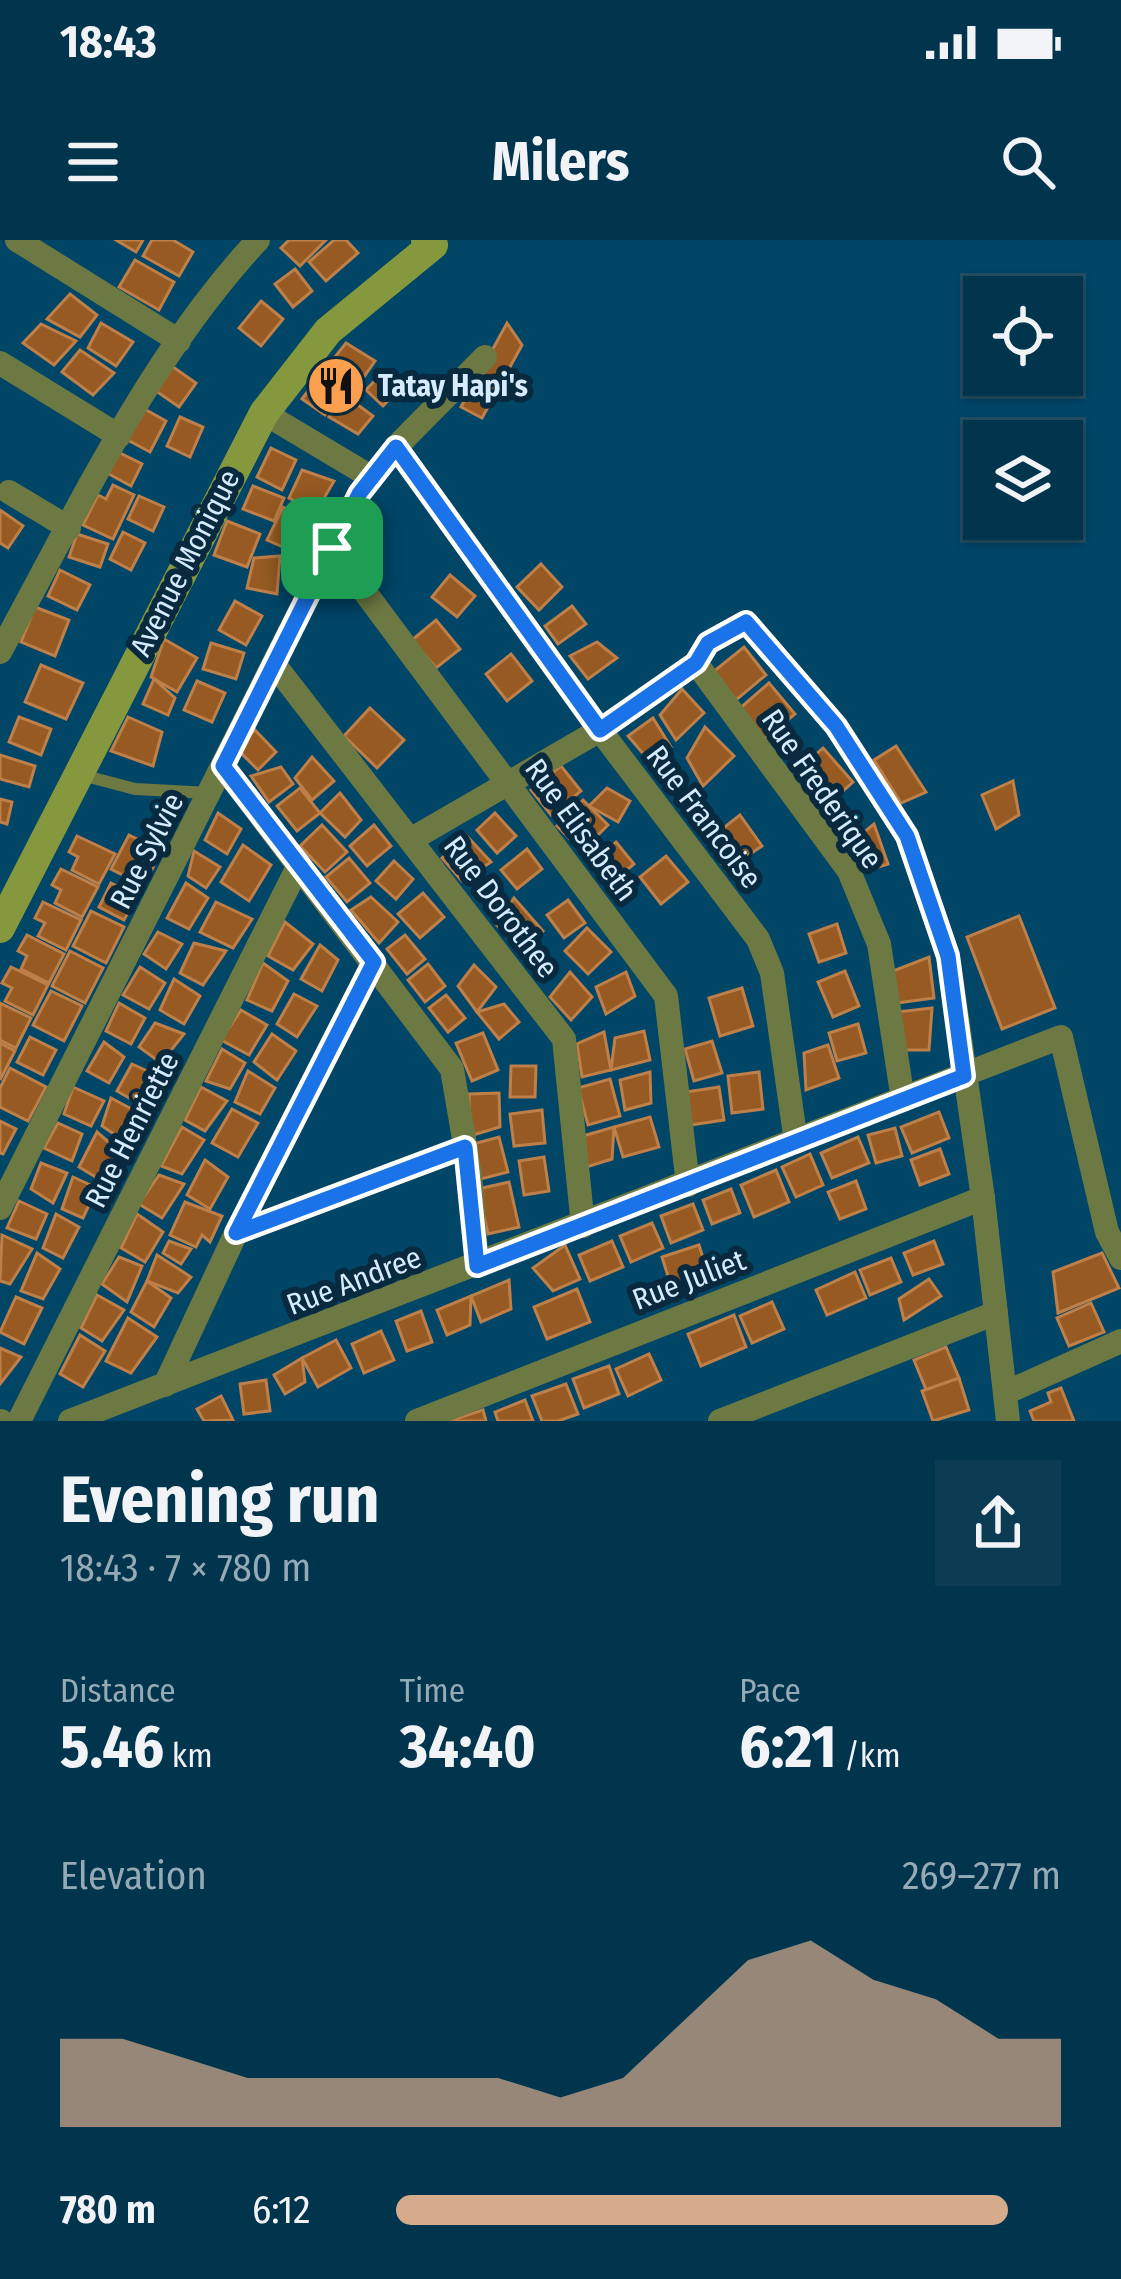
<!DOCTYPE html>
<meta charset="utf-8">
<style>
:root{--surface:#01344d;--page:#0b3c54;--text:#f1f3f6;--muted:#96aab6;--line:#234f65;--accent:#d6ab8b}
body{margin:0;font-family:"Fira Sans Condensed",sans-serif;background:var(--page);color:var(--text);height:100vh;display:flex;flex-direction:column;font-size:45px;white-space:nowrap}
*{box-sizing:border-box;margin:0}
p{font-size:39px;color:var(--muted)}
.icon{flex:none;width:66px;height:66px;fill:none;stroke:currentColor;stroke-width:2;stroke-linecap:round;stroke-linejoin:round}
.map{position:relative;height:1181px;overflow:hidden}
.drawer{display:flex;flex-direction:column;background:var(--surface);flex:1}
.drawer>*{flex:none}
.tools{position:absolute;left:963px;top:36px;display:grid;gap:24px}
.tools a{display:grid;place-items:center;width:120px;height:120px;border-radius:0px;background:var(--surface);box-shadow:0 3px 9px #0004,0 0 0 3px var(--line);font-size:60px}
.pin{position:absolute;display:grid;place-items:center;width:102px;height:102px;color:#fff;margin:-51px;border-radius:24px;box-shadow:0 6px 18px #0006}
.round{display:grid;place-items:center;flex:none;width:126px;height:126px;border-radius:0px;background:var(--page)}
.summary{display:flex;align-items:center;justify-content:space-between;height:204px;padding:0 60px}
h1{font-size:66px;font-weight:700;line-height:90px}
.stats{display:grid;grid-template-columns:repeat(3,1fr);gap:18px;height:204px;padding:12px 60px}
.stats div{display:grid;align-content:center}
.stats b{font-size:60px;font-weight:700}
.stats small{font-size:33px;font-weight:400}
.stats p{font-size:33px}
.chart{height:336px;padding:24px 60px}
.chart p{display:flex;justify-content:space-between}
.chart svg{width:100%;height:216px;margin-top:12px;fill:var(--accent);opacity:.7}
ul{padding:0 60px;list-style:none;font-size:39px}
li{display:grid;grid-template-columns:192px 144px 1fr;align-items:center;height:90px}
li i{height:30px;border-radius:15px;background:var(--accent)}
.status{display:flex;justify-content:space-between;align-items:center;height:84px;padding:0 60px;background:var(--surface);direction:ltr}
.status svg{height:33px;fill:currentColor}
header{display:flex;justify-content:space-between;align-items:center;height:156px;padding:0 60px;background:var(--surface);font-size:54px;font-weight:700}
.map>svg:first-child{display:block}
</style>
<div class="status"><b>18:43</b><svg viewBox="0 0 49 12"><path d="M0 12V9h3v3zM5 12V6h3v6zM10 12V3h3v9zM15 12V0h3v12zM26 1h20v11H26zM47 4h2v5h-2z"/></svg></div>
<header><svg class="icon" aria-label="menu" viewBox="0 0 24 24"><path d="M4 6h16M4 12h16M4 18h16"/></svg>Milers<svg class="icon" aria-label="search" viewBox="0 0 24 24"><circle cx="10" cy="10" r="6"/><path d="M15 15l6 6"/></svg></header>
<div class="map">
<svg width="1121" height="1181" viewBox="0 0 1121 1181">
<rect width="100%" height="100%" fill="#014567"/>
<!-- building -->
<g fill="#965a22" stroke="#be7f49" stroke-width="3">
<path d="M116 0H143L136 12Z"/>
<path d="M152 0H173L193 12 179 36 143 16Z"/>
<path d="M289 0H326L300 26 281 8Z"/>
<path d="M334 0H346L358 13 326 41 309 22Z"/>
<path d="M135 20 174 42 159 70 119 47Z"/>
<path d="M295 29 312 51 293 67 275 44Z"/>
<path d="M70 54 97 75 80 97 47 79Z"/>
<path d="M261 61 283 79 261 106 239 88Z"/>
<path d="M101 83 133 102 116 126 88 108Z"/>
<path d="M507 83 522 105 482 178 461 167Z"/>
<path d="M41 84 76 101 54 125 23 103Z"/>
<path d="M346 103 375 121 361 141 331 122Z"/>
<path d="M80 110 114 133 93 155 62 132Z"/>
<path d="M173 127 196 143 179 167 156 151Z"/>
<path d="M322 132 345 149 325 175 302 159Z"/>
<path d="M383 132 400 148 383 166 366 150Z"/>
<path d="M347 157 373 176 358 194 329 177Z"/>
<path d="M141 167 166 181 150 212 124 198Z"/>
<path d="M180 177 203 187 190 217 167 206Z"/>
<path d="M271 208 296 220 282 250 257 237Z"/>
<path d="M118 212 142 224 131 246 107 233Z"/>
<path d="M302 230 334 241 316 272 289 258Z"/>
<path d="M113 245 134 255 113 299 83 285 98 255 106 259Z"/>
<path d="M253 246 284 258 274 281 243 269Z"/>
<path d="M139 256 164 267 153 291 128 279Z"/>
<path d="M283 267 314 282 299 314 267 300Z"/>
<path d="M0 270 23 286 8 308 0 303Z"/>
<path d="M227 281 260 294 247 327 214 315Z"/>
<path d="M123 292 145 303 131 330 110 319Z"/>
<path d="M77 294 108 304 100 327 69 317Z"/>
<path d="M280 316 277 354 247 348 254 318Z"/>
<path d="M541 324 562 347 539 370 517 347Z"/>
<path d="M60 330 90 345 77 370 48 356Z"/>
<path d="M450 335 475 356 457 377 432 357Z"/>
<path d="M235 361 262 376 246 405 219 390Z"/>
<path d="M572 366 586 384 558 404 545 386Z"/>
<path d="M35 367 69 380 55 416 21 402Z"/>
<path d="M436 380 460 409 436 428 412 400Z"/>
<path d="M164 399 197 418 177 452 151 437Z"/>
<path d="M597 402 617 418 588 439 570 416Z"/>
<path d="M211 403 244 413 236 439 203 429Z"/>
<path d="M744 407 766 435 736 460 713 432Z"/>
<path d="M511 414 532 441 507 461 486 434Z"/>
<path d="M41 425 83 443 66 479 25 462Z"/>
<path d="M154 439 175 458 168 475 143 464Z"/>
<path d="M197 441 225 453 212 482 184 470Z"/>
<path d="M769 443 795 474 763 500 738 470Z"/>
<path d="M682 449 704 473 676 500 660 475Z"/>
<path d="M370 468 404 500 377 528 344 496Z"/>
<path d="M19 477 51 489 41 515 9 502Z"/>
<path d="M128 477 162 492 153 526 111 511Z"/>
<path d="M653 478 671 507 653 525 628 496Z"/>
<path d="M705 487 734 516 703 546 687 518Z"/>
<path d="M255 490 276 512 258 530 236 508Z"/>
<path d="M896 506 926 552 901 563 874 520Z"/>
<path d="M823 508 853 542 825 567 795 533Z"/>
<path d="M0 515 35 526 29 547 0 539Z"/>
<path d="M312 517 334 541 312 560 295 538Z"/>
<path d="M561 526 581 551 551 575 531 550Z"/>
<path d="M281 527 293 544 269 562 251 536Z"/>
<path d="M1013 541 1019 575 996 589 982 555Z"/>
<path d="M300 548 320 573 297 591 277 566Z"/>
<path d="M607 548 630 561 618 582 589 566Z"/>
<path d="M340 553 361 580 345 597 320 573Z"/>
<path d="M0 559 12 562 7 584 0 582Z"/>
<path d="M583 560 608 585 582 611 557 586Z"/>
<path d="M218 573 241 589 227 614 205 600Z"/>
<path d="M495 573 516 596 497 613 477 590Z"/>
<path d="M740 575 762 606 726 630 707 601Z"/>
<path d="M874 584 888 624 866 631 852 602Z"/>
<path d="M322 585 347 612 325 632 300 606Z"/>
<path d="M374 585 391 606 367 626 350 606Z"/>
<path d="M465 594 491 622 462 641 442 618Z"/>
<path d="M129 595 161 611 144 646 111 629Z"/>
<path d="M77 596 115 614 99 644 72 630 78 617 69 612Z"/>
<path d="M616 602 634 624 610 644 592 622Z"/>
<path d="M243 605 271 625 249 661 221 642Z"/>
<path d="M527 609 542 629 517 649 501 630Z"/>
<path d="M194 611 220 627 206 648 188 636Z"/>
<path d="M666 616 688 642 661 664 640 637Z"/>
<path d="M349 618 370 643 347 662 326 637Z"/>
<path d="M394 621 413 639 396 659 376 641Z"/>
<path d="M61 629 98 647 82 677 55 663 61 650 52 645Z"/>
<path d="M111 643 137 656 124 680 99 667Z"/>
<path d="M186 643 208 658 189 689 167 678Z"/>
<path d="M423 653 444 677 420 698 398 674Z"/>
<path d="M371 657 398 682 379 703 351 670Z"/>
<path d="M514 658 543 691 520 711 497 685Z"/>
<path d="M568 660 585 683 564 698 547 675Z"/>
<path d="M43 662 81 680 66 710 38 696 45 683 35 678Z"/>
<path d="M216 662 252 679 233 708 200 692Z"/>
<path d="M91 671 124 687 106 723 73 706Z"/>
<path d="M1019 676 1055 768 1002 789 967 697Z"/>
<path d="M285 682 313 704 293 730 268 716Z"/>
<path d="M837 684 846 713 819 722 809 694Z"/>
<path d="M587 688 611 712 588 734 565 711Z"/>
<path d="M158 692 182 704 166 729 144 714Z"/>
<path d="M27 695 64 714 49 743 21 729 27 716 18 711Z"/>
<path d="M405 695 425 719 407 734 387 709Z"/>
<path d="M194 703 226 711 203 745 180 733Z"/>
<path d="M320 705 338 720 322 751 301 739Z"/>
<path d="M70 711 103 728 85 763 52 746Z"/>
<path d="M929 717 934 758 897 763 893 731Z"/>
<path d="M263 723 288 741 272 771 247 760Z"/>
<path d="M428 724 445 746 425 762 408 740Z"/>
<path d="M474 725 496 747 477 772 458 746Z"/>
<path d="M11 727 48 745 33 775 5 761 12 748 2 743Z"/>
<path d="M140 727 165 743 149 769 123 755Z"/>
<path d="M845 731 859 766 833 777 818 742Z"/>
<path d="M570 732 592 757 571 780 550 757Z"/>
<path d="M626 732 635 756 606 774 596 747Z"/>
<path d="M174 739 200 756 184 784 160 770Z"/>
<path d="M742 748 753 786 720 796 709 758Z"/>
<path d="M51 751 82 766 64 801 33 785Z"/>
<path d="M294 754 317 766 297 797 277 784Z"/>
<path d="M446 755 465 778 448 792 429 768Z"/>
<path d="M0 763 31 778 16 808 0 800Z"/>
<path d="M119 763 145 778 131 804 106 791Z"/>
<path d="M504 764 519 782 499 799 477 772Z"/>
<path d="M932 768 929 810H899L897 772Z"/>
<path d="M241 770 267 785 249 815 221 800Z"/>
<path d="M155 783 184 794 161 823 139 807Z"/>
<path d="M858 784 866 813 837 821 829 793Z"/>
<path d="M644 791 650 820 611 830 615 798Z"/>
<path d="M604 792 611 830 582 837 577 804Z"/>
<path d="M483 793 498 830 472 841 456 803Z"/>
<path d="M272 794 296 811 277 840 254 822Z"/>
<path d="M30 797 56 810 43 835 17 822Z"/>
<path d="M712 801 722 833 694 841 685 809Z"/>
<path d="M104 802 124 817 109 843 87 831Z"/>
<path d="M0 803 15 811 0 840Z"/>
<path d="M828 805 839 838 806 850 804 813Z"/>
<path d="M222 809 245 823 230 849 206 841Z"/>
<path d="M132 824 158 836 143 866 117 851Z"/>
<path d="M511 826H536L535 857H510Z"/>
<path d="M10 828 46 847 28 881 0 867V848Z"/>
<path d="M248 831 275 848 260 874 235 862Z"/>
<path d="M650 832 651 863 625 870 620 840Z"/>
<path d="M759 832 763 869 732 873 728 836Z"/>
<path d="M610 839 620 876 588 885 578 848Z"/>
<path d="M73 847 104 861 91 886 64 874Z"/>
<path d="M201 847 227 861 205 891 185 880Z"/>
<path d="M719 847 724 880 691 885 686 852Z"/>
<path d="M499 853 500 887 470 896 469 854Z"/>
<path d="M111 858 141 874 126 902 102 886Z"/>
<path d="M232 869 258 883 238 917 212 903Z"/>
<path d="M542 870 545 903 514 906 510 874Z"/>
<path d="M939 872 949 898 912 913 901 887Z"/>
<path d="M650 877 659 907 623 917 614 887Z"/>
<path d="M0 881 16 889 3 914 0 913Z"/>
<path d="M58 883 82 894 72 921 44 908Z"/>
<path d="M182 887 204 900 182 934 161 926Z"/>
<path d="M614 887 612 919 583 928V896Z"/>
<path d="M895 888 902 916 876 923 868 895Z"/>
<path d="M97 892 119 911 99 939 79 927Z"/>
<path d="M499 897 508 932 481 939 473 904Z"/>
<path d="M858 897 869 923 832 938 821 913Z"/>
<path d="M940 909 949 934 920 945 911 920Z"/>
<path d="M810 914 823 945 796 957 782 927Z"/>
<path d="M544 917 549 951 524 955 519 921Z"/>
<path d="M205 920 228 937 210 969 187 955Z"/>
<path d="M41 923 67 933 53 963 31 949Z"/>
<path d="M776 930 789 962 754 977 741 945Z"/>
<path d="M159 935 184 944 162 978 139 964Z"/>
<path d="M73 937 97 948 83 978 62 969Z"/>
<path d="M856 941 866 969 840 979 828 952Z"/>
<path d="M509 942 519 987 488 994 478 949Z"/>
<path d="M731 949 740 973 712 984 703 960Z"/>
<path d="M19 961 47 974 36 999 7 988Z"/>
<path d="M185 962 222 976 210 1002 202 995 196 1007 170 995Z"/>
<path d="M693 964 703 990 671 1003 661 976Z"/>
<path d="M56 974 79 987 63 1018 43 1008Z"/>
<path d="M137 974 163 992 145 1022 121 1008Z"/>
<path d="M652 983 663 1008 631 1022 620 996Z"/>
<path d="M2 995 32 1009 10 1044 0 1041Z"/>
<path d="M169 1001 191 1009 181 1024 163 1013Z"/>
<path d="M612 1001 623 1027 590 1041 579 1015Z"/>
<path d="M934 1001 943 1024 913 1035 904 1013Z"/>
<path d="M565 1005 580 1039 553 1051 533 1028Z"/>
<path d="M699 1005 709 1037 672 1049 662 1017Z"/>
<path d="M37 1013 60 1029 43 1059 21 1051Z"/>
<path d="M1102 1013 1119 1048 1058 1073 1053 1032Z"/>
<path d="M157 1015 191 1037 178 1053 147 1041Z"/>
<path d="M119 1017 142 1026 127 1062 102 1044Z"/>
<path d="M891 1018 901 1042 870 1055 860 1030Z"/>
<path d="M855 1032 866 1058 827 1075 816 1050Z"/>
<path d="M929 1039 941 1056 904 1080 899 1059Z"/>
<path d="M509 1040 511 1069 481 1082 471 1056Z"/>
<path d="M147 1041 171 1058 154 1087 131 1072Z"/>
<path d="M577 1049 590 1082 547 1099 534 1067Z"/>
<path d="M97 1055 124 1070 102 1101 81 1088Z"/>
<path d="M471 1056 470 1085 447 1095 437 1070Z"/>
<path d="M16 1057 42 1068 24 1104 0 1092Z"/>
<path d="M772 1062 784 1089 752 1103 740 1076Z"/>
<path d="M1091 1063 1104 1092 1069 1106 1057 1078Z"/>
<path d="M421 1071 432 1102 407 1111 396 1081Z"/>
<path d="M734 1075 746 1107 701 1126 688 1094Z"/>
<path d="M128 1078 157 1097 131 1133 106 1121Z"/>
<path d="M381 1091 394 1120 364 1133 352 1104Z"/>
<path d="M80 1095 105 1111 83 1147 60 1134Z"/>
<path d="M336 1100 351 1128 318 1147 302 1118Z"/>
<path d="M946 1107 959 1138 927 1152 914 1120Z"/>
<path d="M0 1108 21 1117 0 1144Z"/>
<path d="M649 1114 661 1140 628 1156 616 1129Z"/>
<path d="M302 1118 305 1142 285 1154 274 1135Z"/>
<path d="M609 1126 619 1154 584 1168 573 1139Z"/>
<path d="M959 1138 969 1170 933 1181 922 1151Z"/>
<path d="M266 1140 270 1171 244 1174 240 1144Z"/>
<path d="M566 1144 578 1174 558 1181H542L532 1156Z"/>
<path d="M1061 1148 1074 1181H1034L1030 1171 1051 1162 1048 1153Z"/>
<path d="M221 1156 233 1180 204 1181 197 1169Z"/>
<path d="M525 1160 533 1181H498L495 1172Z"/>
<path d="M483 1170 486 1181H452V1180Z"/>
</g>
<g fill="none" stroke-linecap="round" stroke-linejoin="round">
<!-- lane -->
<path stroke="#6d7943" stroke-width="12" d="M78 534 135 549 210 553"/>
<!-- street -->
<g stroke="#6d7943" stroke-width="24">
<path d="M17 0 179 101"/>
<path d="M0 123 119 196"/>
<path d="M264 173 371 237"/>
<path d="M396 207 600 490 758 699 772 733 796 902"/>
<path d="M9 252 69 288"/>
<path d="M332 308 666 756 688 945"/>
<path d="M0 412C77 272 148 118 258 0"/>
<path d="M696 423 849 631 879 704 903 860"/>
<path d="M274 424 564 799 583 986"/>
<path d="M223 526 452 829 470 934 477 1026"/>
<path d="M412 599 600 490 696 423 708 403 746 382 836 486 907 596 948 716 983 958 1008 1181"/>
<path d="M0 968 359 254 396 207 485 117"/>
<path d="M236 993 465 907"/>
<path d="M165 1145 236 993 374 722"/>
<path d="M1005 1153 1121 1101"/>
<path d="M0 1181H1"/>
<path d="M19 1181 299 625"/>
<path d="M70 1181 1061 797 1107 992 1121 1018"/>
<path d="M417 1181 983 958"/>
<path d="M720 1181 996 1073"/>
</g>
<!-- secondary -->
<path stroke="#85983e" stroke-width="30" d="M0 688 264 173 328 91 433 5 426 0"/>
</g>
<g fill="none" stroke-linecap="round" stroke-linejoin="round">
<defs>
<path id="route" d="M396 207 600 490 696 423 708 403 746 382 836 486 907 596 948 716 964 836 477 1026 465 907 236 993 374 722 223 526 359 254Z"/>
</defs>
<!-- route casing -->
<use href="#route" stroke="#fff" stroke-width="24"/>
<!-- route -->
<use href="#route" stroke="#1a73e8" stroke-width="15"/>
</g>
<!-- icons -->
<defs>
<symbol id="restaurant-disc" viewBox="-11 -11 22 22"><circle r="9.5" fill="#fa9f4e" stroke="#092a3e"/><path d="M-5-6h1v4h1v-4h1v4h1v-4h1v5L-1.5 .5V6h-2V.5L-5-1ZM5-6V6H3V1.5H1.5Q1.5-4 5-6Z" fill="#111"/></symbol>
</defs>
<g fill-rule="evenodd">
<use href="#restaurant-disc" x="303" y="113" width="66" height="66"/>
</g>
<g text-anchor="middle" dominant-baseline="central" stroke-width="12" stroke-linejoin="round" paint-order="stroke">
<!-- poi labels -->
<g font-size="30" font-weight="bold" fill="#d6ebfb" stroke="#092a3e" text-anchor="start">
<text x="378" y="146">Tatay Hapi's</text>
</g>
<!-- street labels -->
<g font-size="30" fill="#d6ebfb" stroke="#092a3e">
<text transform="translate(185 323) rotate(-63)">Avenue Monique</text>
<text transform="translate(822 549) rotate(55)">Rue Frederique</text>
<text transform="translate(704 577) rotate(53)">Rue Francoise</text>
<text transform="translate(581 590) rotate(54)">Rue Elisabeth</text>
<text transform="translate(147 611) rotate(-63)">Rue Sylvie</text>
<text transform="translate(501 667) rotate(53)">Rue Dorothee</text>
<text transform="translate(132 890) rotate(-63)">Rue Henriette</text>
<text transform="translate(689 1040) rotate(-21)">Rue Juliet</text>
<text transform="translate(354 1041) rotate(-21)">Rue Andree</text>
</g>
</g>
</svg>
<div class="tools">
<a><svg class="icon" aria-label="locate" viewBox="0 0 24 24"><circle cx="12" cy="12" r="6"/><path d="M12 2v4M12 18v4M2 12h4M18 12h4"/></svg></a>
<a><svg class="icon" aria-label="layers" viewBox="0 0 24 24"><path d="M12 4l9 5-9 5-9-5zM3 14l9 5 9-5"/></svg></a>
</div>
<div class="pin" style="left:332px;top:308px;background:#1e9e55"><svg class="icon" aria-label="arrive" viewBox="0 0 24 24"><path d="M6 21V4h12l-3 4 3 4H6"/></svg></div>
</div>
<section class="drawer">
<div class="summary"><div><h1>Evening run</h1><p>18:43 · 7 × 780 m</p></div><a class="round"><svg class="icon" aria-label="share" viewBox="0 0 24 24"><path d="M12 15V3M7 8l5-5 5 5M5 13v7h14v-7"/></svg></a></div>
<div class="stats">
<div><p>Distance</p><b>5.46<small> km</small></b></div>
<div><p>Time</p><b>34:40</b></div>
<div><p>Pace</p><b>6:21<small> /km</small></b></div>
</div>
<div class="chart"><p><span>Elevation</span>269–277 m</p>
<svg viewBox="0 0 160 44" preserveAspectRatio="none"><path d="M0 44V26L10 26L20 30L30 34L40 34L50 34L60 34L70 34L80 38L90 34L100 22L110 10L120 6L130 14L140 18L150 26L160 26V44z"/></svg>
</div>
<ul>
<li><b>780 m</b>6:12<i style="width:92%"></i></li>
</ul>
</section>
